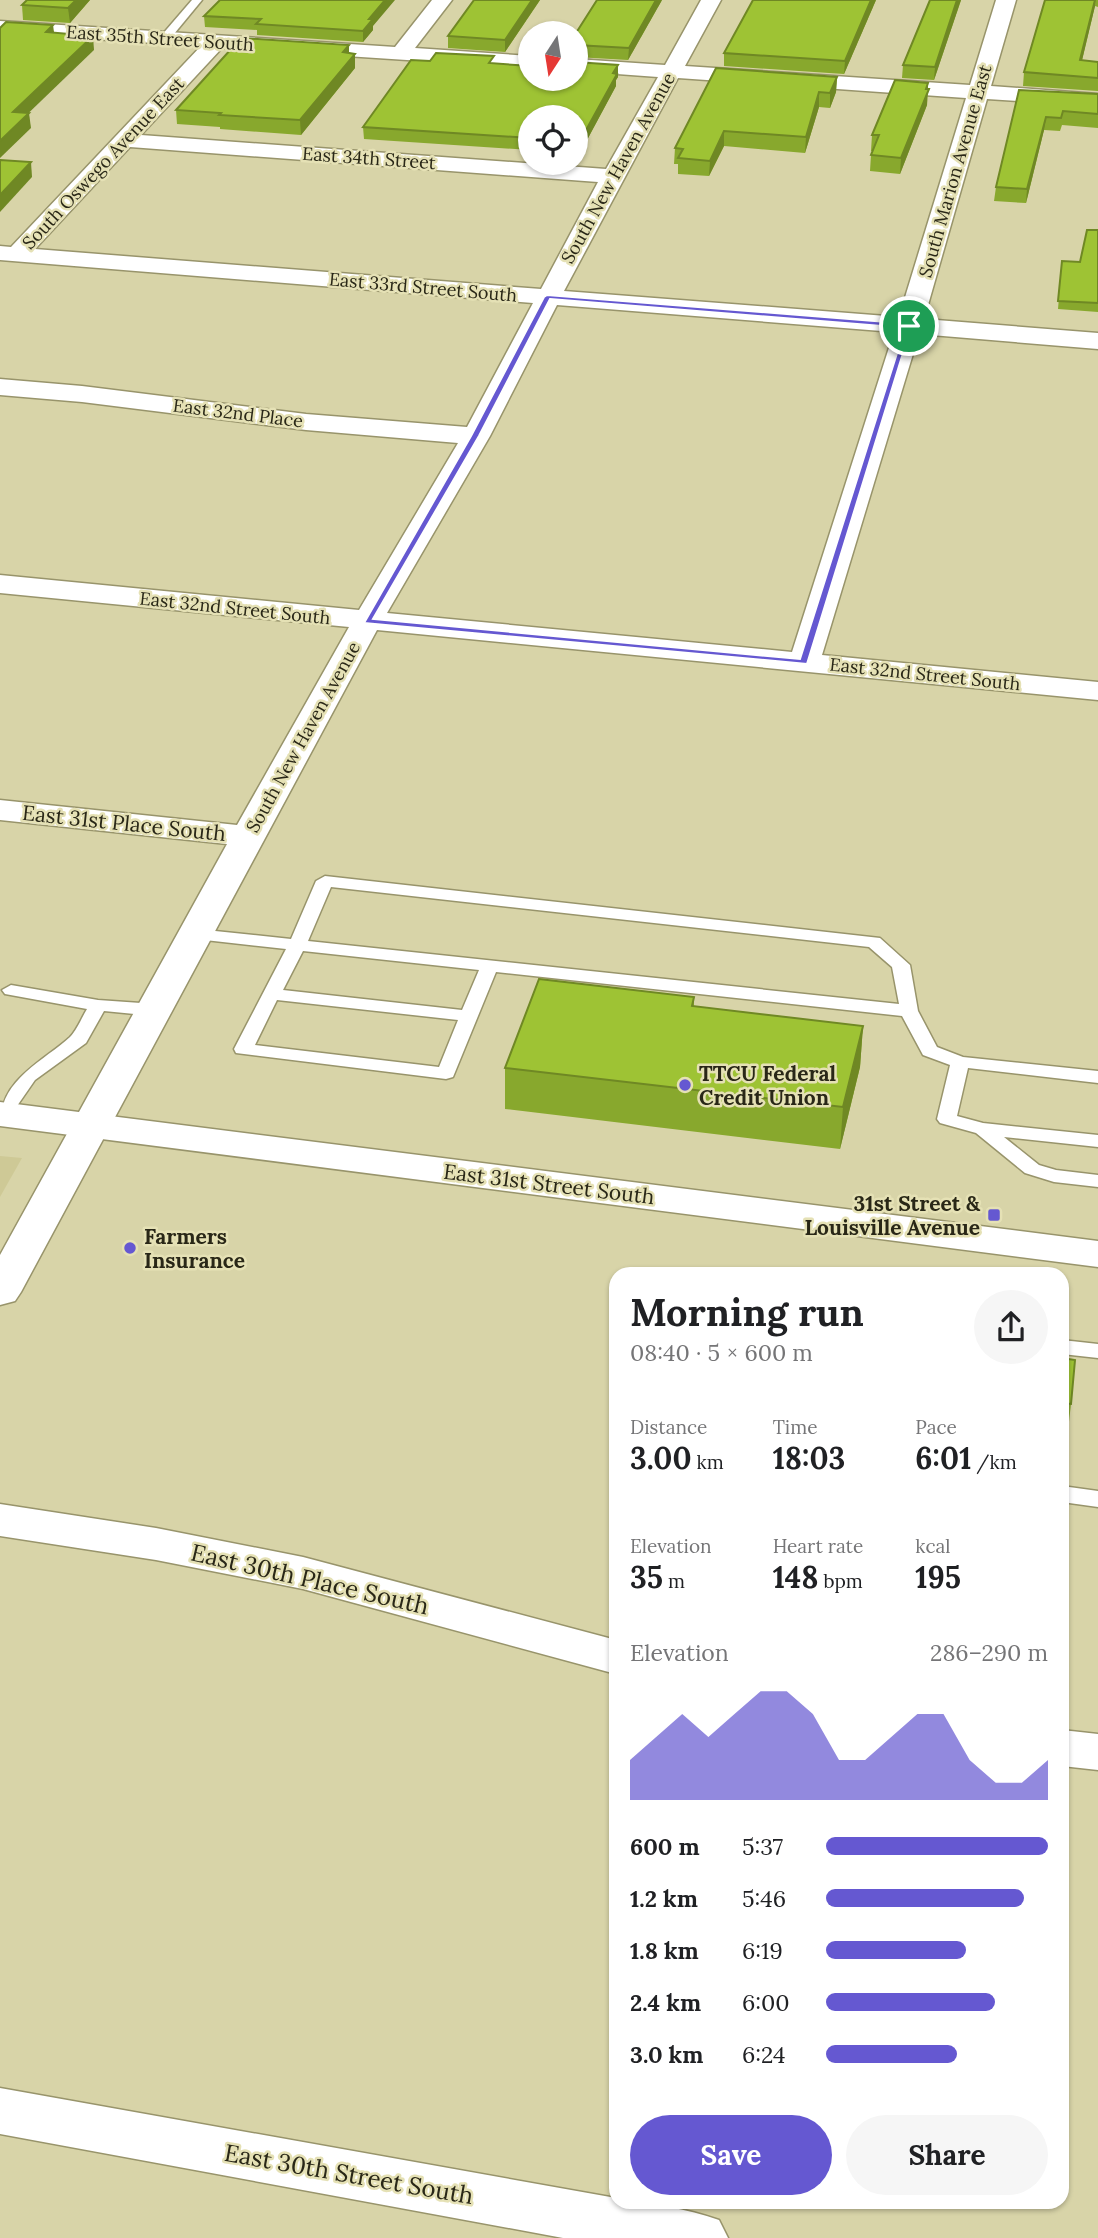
<!DOCTYPE html>
<meta charset="utf-8">
<style>
:root{--surface:#fff;--page:#f6f6f6;--text:#202124;--muted:#757577;--accent:#6558d1}
body{margin:0;font-family:Lora,serif;background:var(--page);color:var(--text);height:100vh;display:flex;flex-direction:column;font-size:26px;white-space:nowrap}
*{box-sizing:border-box;margin:0}
p{font-size:23px;color:var(--muted)}
.icon{flex:none;width:38px;height:38px;fill:none;stroke:currentColor;stroke-width:2;stroke-linecap:round;stroke-linejoin:round}
.map{position:relative;flex:1;overflow:hidden}
.side{position:absolute;left:609px;top:1267px;width:460px;height:942px;display:flex;flex-direction:column;background:var(--surface);border-radius:21px;box-shadow:0 2px 5px #0004}
.side>*{flex:none}
.needle{width:46px;rotate:192deg}
.fabs{position:absolute;left:518px;top:21px;display:grid;gap:14px}
.fabs a{display:grid;place-items:center;width:70px;height:70px;border-radius:50%;background:var(--surface);box-shadow:0 2px 5px #0004;font-size:35px}
.pin{position:absolute;display:grid;place-items:center;width:60px;height:60px;color:#fff;margin:-30px;border:4px solid #fff;border-radius:50%;box-shadow:0 2px 7px #0007}
.round{display:grid;place-items:center;flex:none;width:74px;height:74px;border-radius:37px;background:var(--page)}
.overview{display:flex;align-items:center;justify-content:space-between;height:119px;padding:0 21px}
h1{font-size:38px;font-weight:800;line-height:52px}
.metrics{display:grid;grid-template-columns:repeat(3,1fr);gap:10px;height:119px;padding:7px 21px}
.metrics div{display:grid;align-content:center}
.metrics b{font-size:30px;font-weight:800}
.metrics small{font-size:19px;font-weight:400}
.metrics p{font-size:19px}
.chart{height:196px;padding:14px 21px}
.chart p{display:flex;justify-content:space-between}
.chart svg{width:100%;height:126px;margin-top:7px;fill:var(--accent);opacity:.7}
.action{display:flex;gap:14px;margin-top:auto;padding:14px 21px}
.action a{flex:1;height:80px;border-radius:42px;background:var(--accent);color:#fff;font-size:28px;font-weight:800;line-height:80px;text-align:center}
.action a+a{background:var(--page);color:var(--text)}
ul{padding:0 21px;list-style:none;font-size:23px}
li{display:grid;grid-template-columns:112px 84px 1fr;align-items:center;height:52px}
li i{height:18px;border-radius:9px;background:var(--accent)}
.map>svg:first-child{display:block}
</style>
<div class="map">
<svg width="1098" height="2238" viewBox="0 0 1098 2238">
<rect width="100%" height="100%" fill="#d8d4a8"/>
<!-- built -->
<path fill="#cec996" d="M0 1156 22 1158 0 1197Z"/>
<g fill="none" stroke-linecap="round" stroke-linejoin="round">
<defs>
<g id="service">
<path d="M192 0H202L169 40H161V36Z"/>
<path d="M325 876 880 938 910 965 918 1011 937 1047 963 1057 1098 1071V1083L968 1068 957 1116 983 1123 1098 1135V1147L1004 1137 1039 1165 1056 1170 1098 1175V1187L1054 1182 1025 1173 976 1133 940 1123 937 1119 950 1065 923 1055 902 1016 496 972 453 1077 446 1079 236 1053 234 1049 286 949 196 939 187 934 196 929 291 939 316 881ZM331 887 869 947 892 967 899 1004 308 941ZM303 951 479 970 462 1010 283 990ZM277 1000 458 1020 439 1067 255 1045Z"/>
<path d="M11 985 98 1000 155 1004 164 1010 155 1016 104 1011 86 1043 35 1080 8 1119 1 1121C0 1080 45 1060 70 1037 77 1030 82 1017 87 1009L5 994 2 990Z"/>
<path d="M1062 1340 1098 1344V1358L1062 1354Z"/>
<path d="M1062 1486 1098 1491V1507L1062 1502Z"/>
</g>
<g id="minor">
<path d="M432 0H452L415 48 530 56V68L222 48 141 135 606 169 658 77 576 71V59L665 65 701 0H721L685 66 970 85 996 0H1016L991 86 1098 94V106L987 99 924 319 1098 333V349L919 334 822 655 1098 682V700L377 630 21 1292 15 1301 0 1305V1255L227 844 0 820V800L237 825 349 627 0 593V575L359 610 458 443 306 430 82 402 0 395V379L82 386 306 414 467 427 533 303 0 260V246L11 247 201 46 0 33V21L395 47ZM678 78 966 98 899 317 564 291ZM130 147 598 182 541 289 35 249ZM557 305 894 332 792 652 387 613 490 436Z"/>
<path d="M0 1504 156 1528 303 1557 616 1640V1674L303 1589 156 1560 0 1536Z"/>
<path d="M1062 1730 1098 1734V1770L1062 1766Z"/>
<path d="M0 2088 616 2198V2202C650 2202 687 2209 719 2220L728 2238H563L0 2134Z"/>
</g>
<path id="secondary" d="M0 1102 1098 1241V1267L0 1126Z"/>
</defs>
<!-- service casing -->
<use href="#service" stroke="#98946b" stroke-width="3"/>
<!-- minor casing -->
<use href="#minor" stroke="#98946b" stroke-width="3"/>
<!-- secondary casing -->
<use href="#secondary" stroke="#98946b" stroke-width="3"/>
<!-- service -->
<use href="#service" fill="#fff" fill-rule="evenodd"/>
<!-- minor -->
<use href="#minor" fill="#fff" fill-rule="evenodd"/>
<!-- secondary -->
<use href="#secondary" fill="#fff" fill-rule="evenodd"/>
</g>
<!-- wall -->
<g fill="#88a82d">
<path d="M90 0 70 23 23 20 22 5Z"/>
<path d="M474 0H540L505 52 448 48V36Z"/>
<path d="M662 0 628 60 576 57V33Z"/>
<path d="M876 0 844 74 724 66V53Z"/>
<path d="M930 0H961L934 80 902 78 903 65Z"/>
<path d="M1045 0H1098V7L1095 6 1082 60 1098 62V91L1023 86 1024 72Z"/>
<path d="M204 16 373 26V30L363 42 257 35V30L205 27Z"/>
<path d="M349 53 355 68 301 135 220 129V127L177 124 176 110Z"/>
<path d="M494 64 530 79 618 65V77L616 80V86L580 153H576V117H530V150L364 139 363 127Z"/>
<path d="M837 77 836 92 830 108 819 107 805 153 724 146 709 176 678 174V164H674L675 148Z"/>
<path d="M928 83 927 105 900 174 870 171 871 155 873 151H871L872 135Z"/>
<path d="M1019 90 1098 94V128L1062 125 1060 131 1044 130 1026 203 994 201 996 187Z"/>
<path d="M1098 230V312L1058 309 1062 261 1080 262Z"/>
<path d="M694 997V1007L863 1026 860 1067 840 1149 505 1109V1068Z"/>
<path d="M1062 1358 1071 1404 1067 1439 1062 1438Z"/>
</g>
<!-- shaded-wall -->
<g fill="#6f8824">
<path d="M76 0H90L70 23 68 8Z"/>
<path d="M385 0H395L373 26V30L363 42V31L369 19Z"/>
<path d="M532 0H540L505 52V40Z"/>
<path d="M656 0H662L628 60 629 48Z"/>
<path d="M871 0H876L844 74 845 61Z"/>
<path d="M957 0H961L934 80 935 67Z"/>
<path d="M1095 0V6L1079 73 1080 60Z"/>
<path d="M53 25 55 39 46 32Z"/>
<path d="M93 36 94 50 14 127 13 112Z"/>
<path d="M349 45V59L343 52Z"/>
<path d="M355 54V68L301 135 300 120Z"/>
<path d="M618 65V77L616 80V86L580 153V141Z"/>
<path d="M837 77 836 92 830 108V93Z"/>
<path d="M928 83 927 105 900 174 901 158Z"/>
<path d="M819 92V107L805 153 806 137Z"/>
<path d="M29 113 31 128 0 158V141Z"/>
<path d="M1046 117 1044 130 1026 203 1027 189Z"/>
<path d="M724 131V146L709 176 710 161Z"/>
<path d="M31 162 32 177 0 212V195Z"/>
<path d="M863 1026 860 1067 840 1149 843 1107Z"/>
</g>
<!-- building -->
<g fill="#9ec334" stroke="#6f8824" stroke-width="2">
<path d="M27 0H76L68 8 22 5Z"/>
<path d="M220 0H385L369 19H373L363 31 256 24 261 19 204 16Z"/>
<path d="M474 0H532L505 40 448 36Z"/>
<path d="M597 0H656L629 48 576 45V33Z"/>
<path d="M753 0H871L845 61 724 53Z"/>
<path d="M930 0H957L935 67 903 65Z"/>
<path d="M1045 0H1095L1080 60 1098 62V78L1024 72Z"/>
<path d="M6 22 53 25 46 32 93 36 13 112 29 113 0 141V28Z"/>
<path d="M241 38 349 45 343 52 355 54 300 120 219 115 221 113 176 110Z"/>
<path d="M436 53 494 56 489 63 530 66V79H576V62L618 65 613 73 617 74 580 141H576V117H530V138L363 127 411 60 430 61Z"/>
<path d="M716 68 837 77 830 93 819 92 806 137 724 131 710 161 678 158 683 149 675 148Z"/>
<path d="M895 80 928 83 926 89H929L901 158 871 155 879 135H872Z"/>
<path d="M1019 90 1098 94V114L1063 111 1061 118 1046 117 1027 189 996 187Z"/>
<path d="M0 160 31 162 0 195Z"/>
<path d="M1087 230H1098V303L1058 301 1062 261 1080 262Z"/>
<path d="M539 979 694 997 692 1006 863 1026 843 1107 505 1068Z"/>
<path d="M1062 1358 1075 1360 1071 1404 1062 1403Z"/>
</g>
<!-- route -->
<path fill="#6558d1" stroke="#fff" stroke-width="2" fill-rule="evenodd" d="M547 295 912 324 807 664 364 623 471 436 544 297ZM550 299 905 328 800 659 373 619 479 436Z"/>
<!-- markers -->
<g fill="#6558d1" stroke="#e5e1b5" stroke-width="2.5">
<circle cx="685" cy="1085" r="7"/>
<rect x="987" y="1208" width="14" height="14" rx="3.5"/>
<circle cx="130" cy="1248" r="7"/>
</g>
<g text-anchor="middle" dominant-baseline="central" stroke-width="5" stroke-linejoin="round" paint-order="stroke">
<!-- far-street labels -->
<g font-size="18" fill="#292717" stroke="#e5e1b5">
<text transform="translate(160 38) rotate(4)">East 35th Street South</text>
<text transform="translate(369 158) rotate(4)">East 34th Street</text>
<text transform="translate(103 163) rotate(-47)">South Oswego Avenue East</text>
<text transform="translate(618 168) rotate(-61)">South New Haven Avenue</text>
<text transform="translate(955 171) rotate(-74)">South Marion Avenue East</text>
<text transform="translate(423 287) rotate(5)">East 33rd Street South</text>
<text transform="translate(238 413) rotate(7)">East 32nd Place</text>
<text transform="translate(235 608) rotate(6)">East 32nd Street South</text>
<text transform="translate(925 674) rotate(6)">East 32nd Street South</text>
<text transform="translate(303 737) rotate(-61)">South New Haven Avenue</text>
</g>
<!-- street labels -->
<g font-size="21" fill="#292717" stroke="#e5e1b5">
<text transform="translate(124 823) rotate(6)">East 31st Place South</text>
<text transform="translate(549 1184) rotate(7)">East 31st Street South</text>
</g>
<!-- poi labels -->
<g font-size="21" font-weight="bold" fill="#292717" stroke="#e5e1b5" text-anchor="start">
<text x="699" y="1073">TTCU Federal<tspan x="699" dy="24">Credit Union</tspan></text>
<text x="980" y="1203" text-anchor="end">31st Street &amp;<tspan x="980" dy="24">Louisville Avenue</tspan></text>
<text x="144" y="1236">Farmers<tspan x="144" dy="24">Insurance</tspan></text>
</g>
<!-- near-street labels -->
<g font-size="24" fill="#292717" stroke="#e5e1b5">
<text transform="translate(310 1579) rotate(13)">East 30th Place South</text>
<text transform="translate(349 2174) rotate(10)">East 30th Street South</text>
</g>
</g>
</svg>
<div class="fabs">
<a><svg class="needle" viewBox="-14 -14 28 28"><path d="M0-13l5 13h-10z" fill="#e53935"/><path d="M0 13l5-13h-10z" fill="#757577"/></svg></a>
<a><svg class="icon" aria-label="locate" viewBox="0 0 24 24"><circle cx="12" cy="12" r="6"/><path d="M12 2v4M12 18v4M2 12h4M18 12h4"/></svg></a>
</div>
<div class="pin" style="left:909px;top:326px;background:#1e9e55"><svg class="icon" aria-label="arrive" viewBox="0 0 24 24"><path d="M6 21V4h12l-3 4 3 4H6"/></svg></div>
<section class="side">
<div class="overview"><div><h1>Morning run</h1><p>08:40 · 5 × 600 m</p></div><a class="round"><svg class="icon" aria-label="share" viewBox="0 0 24 24"><path d="M12 15V3M7 8l5-5 5 5M5 13v7h14v-7"/></svg></a></div>
<div class="metrics">
<div><p>Distance</p><b>3.00<small> km</small></b></div>
<div><p>Time</p><b>18:03</b></div>
<div><p>Pace</p><b>6:01<small> /km</small></b></div>
</div>
<div class="metrics">
<div><p>Elevation</p><b>35<small> m</small></b></div>
<div><p>Heart rate</p><b>148<small> bpm</small></b></div>
<div><p>kcal</p><b>195</b></div>
</div>
<div class="chart"><p><span>Elevation</span>286–290 m</p>
<svg viewBox="0 0 160 44" preserveAspectRatio="none"><path d="M0 44V30L10 22L20 14L30 22L40 14L50 6L60 6L70 14L80 30L90 30L100 22L110 14L120 14L130 30L140 38L150 38L160 30V44z"/></svg>
</div>
<ul>
<li><b>600 m</b>5:37<i style="width:100%"></i></li>
<li><b>1.2 km</b>5:46<i style="width:89%"></i></li>
<li><b>1.8 km</b>6:19<i style="width:63%"></i></li>
<li><b>2.4 km</b>6:00<i style="width:76%"></i></li>
<li><b>3.0 km</b>6:24<i style="width:59%"></i></li>
</ul>
<div class="action"><a>Save</a><a>Share</a></div>
</section>
</div>
